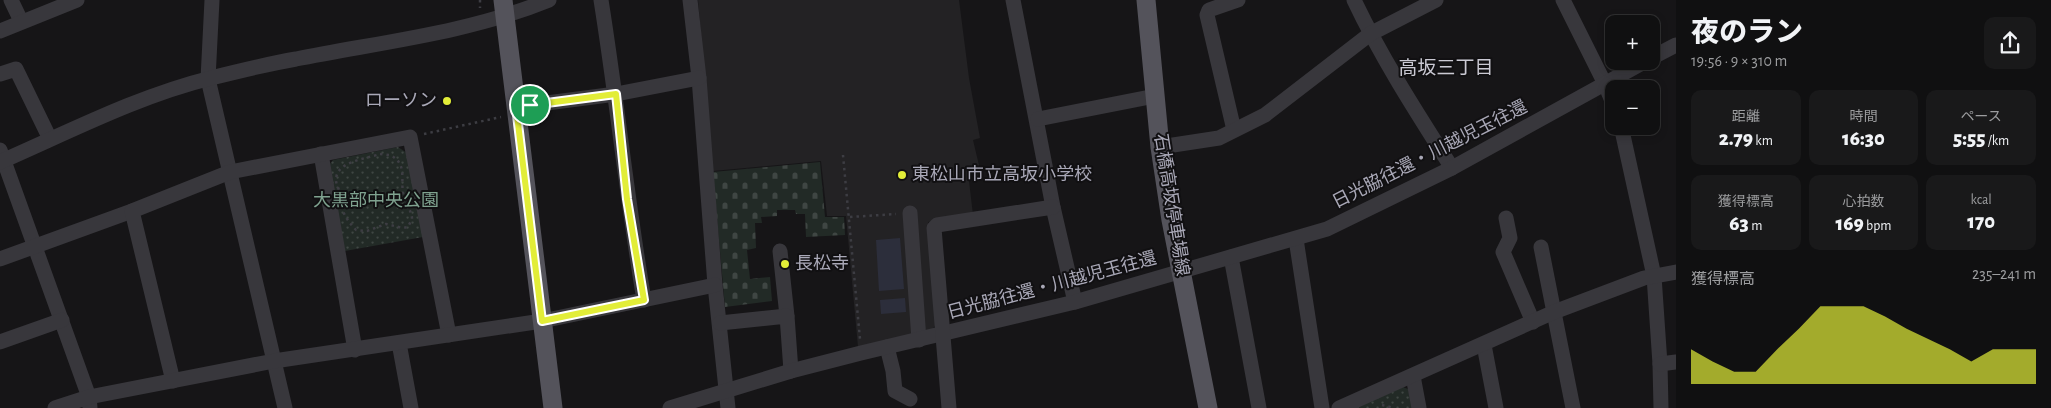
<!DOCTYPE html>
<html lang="ja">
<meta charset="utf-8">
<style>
:root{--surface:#101011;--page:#19191a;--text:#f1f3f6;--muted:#9c9d9f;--line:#303031;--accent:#e2ed38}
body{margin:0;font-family:"Alegreya Sans","Noto Sans JP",sans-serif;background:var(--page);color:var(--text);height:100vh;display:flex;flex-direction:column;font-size:19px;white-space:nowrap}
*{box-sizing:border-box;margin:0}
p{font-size:16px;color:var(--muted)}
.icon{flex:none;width:28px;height:28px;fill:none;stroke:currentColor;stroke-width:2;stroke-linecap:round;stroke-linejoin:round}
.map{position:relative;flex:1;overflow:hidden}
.side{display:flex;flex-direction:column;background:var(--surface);width:375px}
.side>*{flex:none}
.fabs{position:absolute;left:1605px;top:15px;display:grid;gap:10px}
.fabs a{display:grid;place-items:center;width:55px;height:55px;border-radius:10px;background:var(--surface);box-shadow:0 2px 8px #0003,0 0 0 1px var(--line);font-size:25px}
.pin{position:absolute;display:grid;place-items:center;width:42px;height:42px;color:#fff;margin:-21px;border:2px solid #fff;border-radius:50%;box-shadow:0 1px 5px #0007}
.round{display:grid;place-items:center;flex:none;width:52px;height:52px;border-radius:10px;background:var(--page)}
.headline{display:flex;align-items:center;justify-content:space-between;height:85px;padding:0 15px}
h1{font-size:28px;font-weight:800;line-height:38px}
.metrics{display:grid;grid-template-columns:repeat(3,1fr);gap:8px;height:85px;padding:5px 15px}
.metrics div{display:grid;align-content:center;border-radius:10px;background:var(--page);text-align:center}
.metrics b{font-size:21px;font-weight:800}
.metrics small{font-size:14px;font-weight:400}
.metrics p{font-size:14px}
.chart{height:140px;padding:10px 15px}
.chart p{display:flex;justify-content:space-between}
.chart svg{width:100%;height:90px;margin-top:5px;fill:var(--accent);opacity:.7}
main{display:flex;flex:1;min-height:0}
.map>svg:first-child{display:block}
</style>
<main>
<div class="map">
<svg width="1676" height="408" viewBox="0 0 1676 408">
<defs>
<pattern id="cemetery-stones" width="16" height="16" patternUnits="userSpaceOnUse" patternTransform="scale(1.25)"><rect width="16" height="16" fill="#222a26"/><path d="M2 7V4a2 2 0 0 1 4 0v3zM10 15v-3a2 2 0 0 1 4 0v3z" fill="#3f4643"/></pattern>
<pattern id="park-dots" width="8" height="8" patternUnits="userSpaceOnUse" patternTransform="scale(1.25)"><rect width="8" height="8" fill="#222a26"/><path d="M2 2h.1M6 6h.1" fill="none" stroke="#3f4643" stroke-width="1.8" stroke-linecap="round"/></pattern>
</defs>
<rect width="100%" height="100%" fill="#161517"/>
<!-- built -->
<path fill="#232224" d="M698 0H959L969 78 980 138 973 140 982 178 969 181 973 215 928 222 937 323 932 330 858 347 846 216H827L821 161 713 171Z"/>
<!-- cemetery -->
<path fill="url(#cemetery-stones)" d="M820 162 825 217H844L845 235 806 237 805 214H796L795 210H777V216L761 217 762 223H755L756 248 747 250 750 279 770 277 772 301 725 307 713 172Z"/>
<!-- park -->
<g fill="url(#park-dots)">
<path d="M398 147 407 153 423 237 345 251 329 165 333 160Z"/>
<path d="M1403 387 1410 390 1413 408H1355Z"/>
</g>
<!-- water -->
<g fill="#2c2e3b">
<path d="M900 238 904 289 879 291 876 240Z"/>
<path d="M905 298 906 312 881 314 880 300Z"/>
</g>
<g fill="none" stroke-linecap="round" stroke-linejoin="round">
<!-- path -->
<g stroke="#3d3d43" stroke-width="2.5" stroke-dasharray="2.5 4" stroke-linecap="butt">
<path d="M480 0V8"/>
<path d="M424 134 501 117"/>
<path d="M380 154 390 155C409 164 399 182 404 197 406 205 412 211 412 219L408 227 403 228 386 224 367 231 356 230C345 218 341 211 340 195 340 190 336 185 336 180 336 161 366 159 380 154Z"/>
<path d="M843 155 860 339"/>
<path d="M850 217 896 214"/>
<path d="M1382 405 1394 408"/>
</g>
<!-- minor -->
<g stroke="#38373c" stroke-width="15">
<path d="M11 0 21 21"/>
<path d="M212 0 208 79 285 408"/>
<path d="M601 0C617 100 627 200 644 300"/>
<path d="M690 0 699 78 715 285 728 408"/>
<path d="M1013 0 1053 207 1075 302"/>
<path d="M1354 0C1382 59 1417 113 1452 168"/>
<path d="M1563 0 1605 84 1614 106"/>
<path d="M0 31 77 0"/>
<path d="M1651 58 1676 45"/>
<path d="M0 74 16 69 50 139"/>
<path d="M516 107 616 94 699 78"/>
<path d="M1038 119 1155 96"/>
<path d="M1621 126 1654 276 1660 364 1661 408"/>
<path d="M1234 130 1207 15 1209 10 1238 0"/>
<path d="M1160 147 1219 138 1265 115 1370 34 1436 0"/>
<path d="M0 150 89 397 90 408"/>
<path d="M321 154 355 350"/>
<path d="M0 162C69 132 138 96 211 78 239 71 267 64 296 59 381 42 468 33 549 0"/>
<path d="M910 213 919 340"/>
<path d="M1506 218 1510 238 1503 252 1533 322"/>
<path d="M1296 239 1322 408"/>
<path d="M1541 247 1573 408"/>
<path d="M780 251 787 316"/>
<path d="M1231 257 1259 408"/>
<path d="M0 259 132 211"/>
<path d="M720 323 787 316 791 371"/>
<path d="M0 342 62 320"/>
<path d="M399 343 411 408"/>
<path d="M1484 345 1496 408"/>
<path d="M887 347 893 371 895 391 910 399"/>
<path d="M1660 364 1676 362"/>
<path d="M1413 376 1419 408"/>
<path d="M173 381 132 211 230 172 410 137 449 335"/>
<path d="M55 408 89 397 274 361 542 321 715 285"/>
<path d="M670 408 791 371 861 353 1075 302 1327 229 1452 168 1646 61"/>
<path d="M949 408 934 228 937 225 1053 207"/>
<path d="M1339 408 1554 312 1644 278 1676 272"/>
</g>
<!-- major -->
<g stroke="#54535b" stroke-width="19">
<path d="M503 0 553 408"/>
<path d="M1146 0 1160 147 1171 220 1208 408"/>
</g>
</g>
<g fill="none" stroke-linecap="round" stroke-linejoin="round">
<defs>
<path id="route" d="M616 94 627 199 644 300 542 321 516 107Z"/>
</defs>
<!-- route casing -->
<use href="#route" stroke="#fff" stroke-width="10"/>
<!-- route -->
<use href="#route" stroke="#e2ed38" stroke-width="6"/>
</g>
<!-- markers -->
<g fill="#e2ed38" stroke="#111012" stroke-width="2">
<circle cx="447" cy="101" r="5"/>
<circle cx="902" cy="175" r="5"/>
<circle cx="785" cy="264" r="5"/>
</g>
<g text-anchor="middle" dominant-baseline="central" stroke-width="4" stroke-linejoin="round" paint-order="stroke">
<!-- poi labels -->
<g font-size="18" fill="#a9a8b7" stroke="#111012" text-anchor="start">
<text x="437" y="101" text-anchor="end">ローソン</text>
<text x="912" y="175">東松山市立高坂小学校</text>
<text x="795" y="264">長松寺</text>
</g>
<!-- street labels -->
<g font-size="18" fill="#a9a8b7" stroke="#111012">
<text transform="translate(1430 155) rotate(-27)">日光脇往還・川越児玉往還</text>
<text transform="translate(1171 205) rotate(81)">石橋高坂停車場線</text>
<text transform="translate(1052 286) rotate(-15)">日光脇往還・川越児玉往還</text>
</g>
<!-- park labels -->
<g font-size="18" fill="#7fa28f" stroke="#111012">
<text x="376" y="201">大黒部中央公園</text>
</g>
<!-- neighbourhood labels -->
<g font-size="19" fill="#cac9d3" stroke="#111012">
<text x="1446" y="68">高坂三丁目</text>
</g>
</g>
</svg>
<div class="fabs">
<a>+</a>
<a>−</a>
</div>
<div class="pin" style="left:530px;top:105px;background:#1e9e55"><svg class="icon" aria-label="arrive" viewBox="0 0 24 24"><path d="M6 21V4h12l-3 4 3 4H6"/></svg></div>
</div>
<section class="side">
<div class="headline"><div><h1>夜のラン</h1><p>19:56 · 9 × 310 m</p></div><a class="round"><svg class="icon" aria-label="share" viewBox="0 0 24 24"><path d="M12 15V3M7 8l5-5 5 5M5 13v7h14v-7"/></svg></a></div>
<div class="metrics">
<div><p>距離</p><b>2.79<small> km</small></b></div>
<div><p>時間</p><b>16:30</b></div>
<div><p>ペース</p><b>5:55<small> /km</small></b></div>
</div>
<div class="metrics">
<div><p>獲得標高</p><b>63<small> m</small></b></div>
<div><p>心拍数</p><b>169<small> bpm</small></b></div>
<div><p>kcal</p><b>170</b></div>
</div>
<div class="chart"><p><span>獲得標高</span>235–241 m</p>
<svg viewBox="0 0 160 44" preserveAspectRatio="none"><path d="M0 44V27L10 33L20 38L30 38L40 27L50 17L60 6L70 6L80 6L90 11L100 17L110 22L120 27L130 33L140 27L150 27L160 27V44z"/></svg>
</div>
</section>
</main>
